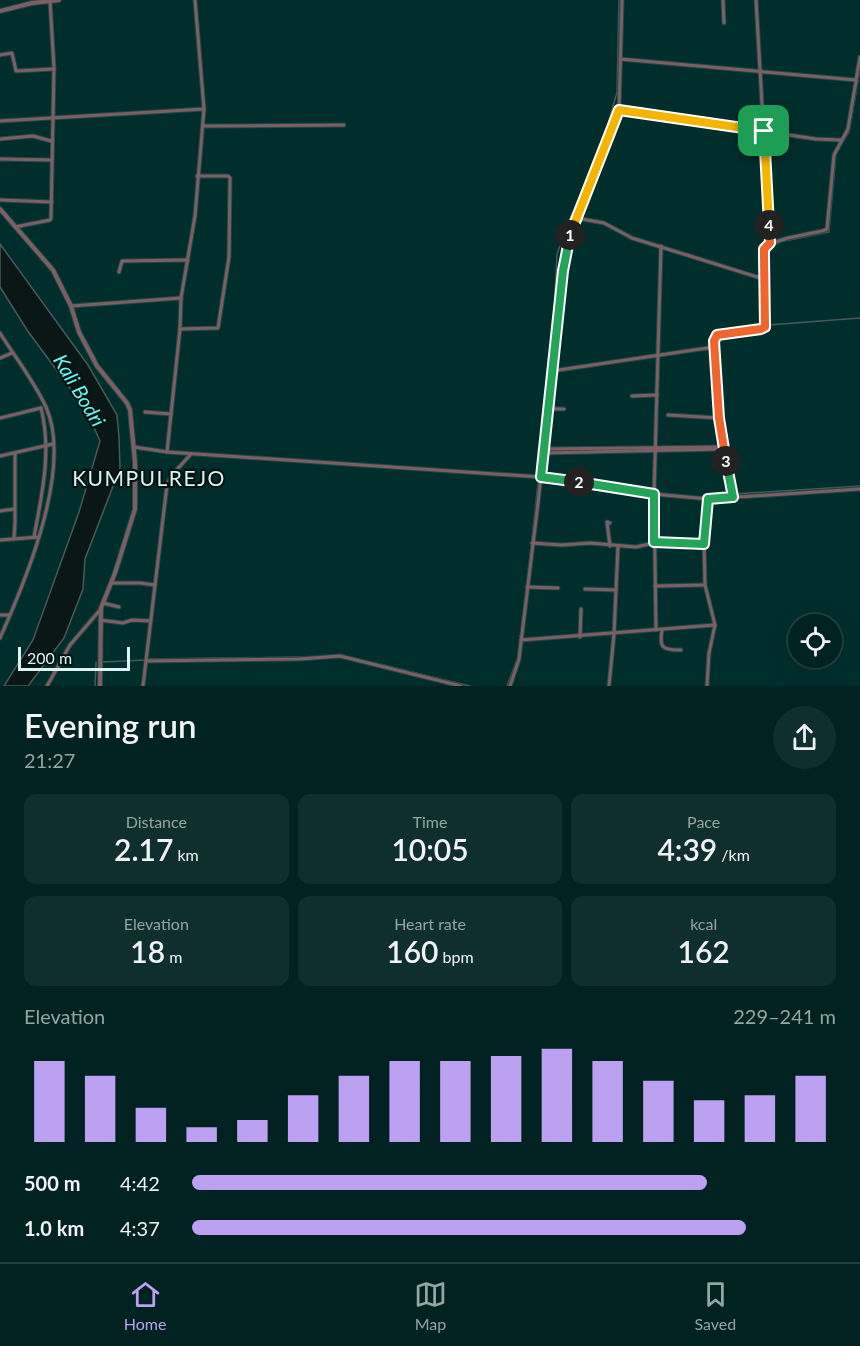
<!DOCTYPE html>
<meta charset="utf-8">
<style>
:root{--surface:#002221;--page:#0e2f2e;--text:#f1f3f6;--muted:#95a4a5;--line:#223f3f;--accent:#bca0f2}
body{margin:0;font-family:Lato,sans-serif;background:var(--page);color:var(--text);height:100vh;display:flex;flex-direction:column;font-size:22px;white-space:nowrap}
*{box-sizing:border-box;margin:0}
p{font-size:20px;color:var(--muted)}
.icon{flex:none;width:33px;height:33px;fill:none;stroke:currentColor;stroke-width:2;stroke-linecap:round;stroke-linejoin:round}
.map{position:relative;height:686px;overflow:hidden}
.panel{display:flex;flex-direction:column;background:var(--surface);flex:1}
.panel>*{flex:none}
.fabs{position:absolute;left:788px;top:614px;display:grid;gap:12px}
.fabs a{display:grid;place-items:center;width:54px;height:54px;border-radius:50%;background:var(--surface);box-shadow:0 6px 24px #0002,0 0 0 2px var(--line);font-size:30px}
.scale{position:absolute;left:18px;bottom:15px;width:112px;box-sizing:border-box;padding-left:6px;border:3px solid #dcf3f1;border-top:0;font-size:16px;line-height:21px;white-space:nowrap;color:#dcf3f1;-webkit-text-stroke:4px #031312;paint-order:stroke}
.pin{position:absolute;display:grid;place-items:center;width:51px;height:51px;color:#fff;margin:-26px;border-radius:12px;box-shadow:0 3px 9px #0006}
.km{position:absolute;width:30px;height:30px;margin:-15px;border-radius:50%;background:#222;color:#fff;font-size:16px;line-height:30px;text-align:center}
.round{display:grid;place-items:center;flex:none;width:63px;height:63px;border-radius:32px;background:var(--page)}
.overview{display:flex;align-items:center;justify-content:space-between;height:102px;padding:0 24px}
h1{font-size:33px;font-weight:600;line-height:45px}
.metrics{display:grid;grid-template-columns:repeat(3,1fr);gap:9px;height:102px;padding:6px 24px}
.metrics div{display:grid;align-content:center;border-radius:12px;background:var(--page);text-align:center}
.metrics b{font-size:30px;font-weight:600}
.metrics small{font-size:16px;font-weight:400}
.metrics p{font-size:16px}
.chart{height:168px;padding:12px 24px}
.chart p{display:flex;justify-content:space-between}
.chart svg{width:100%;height:108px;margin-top:6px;stroke:var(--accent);stroke-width:6}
ul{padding:0 24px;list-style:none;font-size:20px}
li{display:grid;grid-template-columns:96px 72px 1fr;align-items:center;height:45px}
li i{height:15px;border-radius:8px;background:var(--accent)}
.menu{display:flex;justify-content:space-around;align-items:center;height:84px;border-top:2px solid var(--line);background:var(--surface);font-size:16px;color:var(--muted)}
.menu a{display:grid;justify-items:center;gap:3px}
.menu .on{color:var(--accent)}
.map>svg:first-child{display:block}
</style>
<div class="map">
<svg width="860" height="686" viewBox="0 0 860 686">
<rect width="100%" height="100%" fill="#002e2c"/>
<!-- water -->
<path fill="#0a1717" stroke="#495958" stroke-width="1.5" d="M0 244 88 365 117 415 119 438 120 468 85 559 83 589 64 638 28 686H4L33 640 79 512 100 441 86 410 27 330 0 287Z"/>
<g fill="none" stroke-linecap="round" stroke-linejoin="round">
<!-- stream -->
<g stroke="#495958" stroke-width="1.5">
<path d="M841 144 849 132 860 70"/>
<path d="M766 250 780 242 829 232 836 154"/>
<path d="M768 325 860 318"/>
<path d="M728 336 764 333 767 326 766 284"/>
<path d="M718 387 726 445"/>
<path d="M726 448 730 470"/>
<path d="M734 493V494L860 486"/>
<path d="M530 556 552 357 557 254 568 223 600 152 617 92 619 0"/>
<path d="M149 659 302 657"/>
<path d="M103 662 145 660"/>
<path d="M375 663 470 686"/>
<path d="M95 686 96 662"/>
<path d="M507 686 518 657 520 635"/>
</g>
<defs>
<g id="minor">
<path d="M723 0 724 23"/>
<path d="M756 0 770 243"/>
<path d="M0 55 12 53 16 71 54 69"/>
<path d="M620 59 856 80"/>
<path d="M619 110 816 139 841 140"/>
<path d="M0 121 204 109"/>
<path d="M204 126 344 125"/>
<path d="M0 139 33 136 51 141"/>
<path d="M0 159 52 160"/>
<path d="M0 200 52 202"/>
<path d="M576 218 604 223 632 238 764 279"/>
<path d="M15 227 50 220 51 218 54 68 50 1"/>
<path d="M119 272 122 261 188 260"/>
<path d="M71 306 181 298"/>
<path d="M180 329 218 328 229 257 230 178 228 176H197"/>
<path d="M0 333C15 357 34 381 46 407 73 468 26 580 0 638"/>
<path d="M0 358 12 353"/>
<path d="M552 371 714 347"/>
<path d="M632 396 657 395"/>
<path d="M547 409H564"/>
<path d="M145 412 171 414"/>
<path d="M668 415 719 418"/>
<path d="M0 418 41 408"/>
<path d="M134 447 167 452 541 477 654 494 708 499 860 489"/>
<path d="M544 449 723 447"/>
<path d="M167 452 180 329 181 298 195 216 204 109 195 0"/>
<path d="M543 453 724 449"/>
<path d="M0 456 53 444"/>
<path d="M733 497 719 418 714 347 715 337 761 329 765 327 764 256 766 245 788 238 822 231 827 229 834 155 848 129 860 57"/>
<path d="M0 511 14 509"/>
<path d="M610 523 607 522 610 546"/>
<path d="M34 537C42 494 52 451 41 408"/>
<path d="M14 539 15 522V453"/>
<path d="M0 540 39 537"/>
<path d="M654 542 704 544"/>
<path d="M532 543 562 545 590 543 636 547 654 543"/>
<path d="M111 583H140L155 585"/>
<path d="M655 586 704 585"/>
<path d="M527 587 558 588"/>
<path d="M585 589 616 590"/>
<path d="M103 603 119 607"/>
<path d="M0 615H10"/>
<path d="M100 620 123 623 132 620 151 621"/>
<path d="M656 630 654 494 661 246"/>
<path d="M662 630C659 648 662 650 681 650"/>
<path d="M580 637 581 609"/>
<path d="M521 640 715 625"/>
<path d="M146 661 299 659 340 656 461 686"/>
<path d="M47 686 70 645 100 610"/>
<path d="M143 686 167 485 171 476 191 454"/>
<path d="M510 686 519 659 538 503 563 271 572 228 619 110 622 0"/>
<path d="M609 686 614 634 618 546"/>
<path d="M707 686 709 653 715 625 705 585 704 540 708 499"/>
</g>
<g id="tertiary">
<path d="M0 11 32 3 59 0"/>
<path d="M0 209 53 270 71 306 79 332 97 366 127 403 130 410 135 462V509L115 573 101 608 100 686"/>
</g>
</defs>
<!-- minor casing -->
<use href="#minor" stroke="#1f4a48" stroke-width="5"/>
<!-- tertiary casing -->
<use href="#tertiary" stroke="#1f4a48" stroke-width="6"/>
<!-- minor -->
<use href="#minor" stroke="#7e5e65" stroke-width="3"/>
<!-- tertiary -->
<use href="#tertiary" stroke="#7e5e65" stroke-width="4"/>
</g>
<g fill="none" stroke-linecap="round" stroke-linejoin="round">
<defs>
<path id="split-1" d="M570 235 619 110 764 131"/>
<path id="split-2" d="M570 235 563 271 541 477 579 482"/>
<path id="split-3" d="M579 482 654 494V542L704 544 708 499 733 497 726 461"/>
<path id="split-4" d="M726 461 719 418 714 341 717 335 761 329 765 327 764 256V249L770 243 769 225"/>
<path id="split-5" d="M764 131 769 225"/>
</defs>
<!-- split-1 casing -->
<use href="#split-1" stroke="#fff" stroke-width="12"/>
<!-- split-2 casing -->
<use href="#split-2" stroke="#fff" stroke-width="12"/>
<!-- split-3 casing -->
<use href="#split-3" stroke="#fff" stroke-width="12"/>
<!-- split-4 casing -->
<use href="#split-4" stroke="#fff" stroke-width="12"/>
<!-- split-5 casing -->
<use href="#split-5" stroke="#fff" stroke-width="12"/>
<!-- split-1 -->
<use href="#split-1" stroke="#f5b400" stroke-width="8"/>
<!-- split-2 -->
<use href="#split-2" stroke="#22a559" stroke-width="8"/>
<!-- split-3 -->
<use href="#split-3" stroke="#22a559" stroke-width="8"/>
<!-- split-4 -->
<use href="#split-4" stroke="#f0652b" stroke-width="8"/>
<!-- split-5 -->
<use href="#split-5" stroke="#f5b400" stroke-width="8"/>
</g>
<g text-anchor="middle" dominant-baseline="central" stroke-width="4.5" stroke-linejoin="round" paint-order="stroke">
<!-- water labels -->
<g font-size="20" font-style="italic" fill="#65f9f2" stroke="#031312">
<text transform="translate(80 390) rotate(59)">Kali Bodri</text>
</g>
<!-- quarter labels -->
<g font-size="21" letter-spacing="1.5" fill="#dcf3f1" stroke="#031312">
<text x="149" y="477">KUMPULREJO</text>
</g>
</g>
</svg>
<div class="fabs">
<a><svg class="icon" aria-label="locate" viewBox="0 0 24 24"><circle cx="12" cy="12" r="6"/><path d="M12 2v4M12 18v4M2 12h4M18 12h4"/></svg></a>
</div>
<div class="scale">200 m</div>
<div class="pin" style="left:764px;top:131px;background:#1e9e55"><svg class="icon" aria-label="arrive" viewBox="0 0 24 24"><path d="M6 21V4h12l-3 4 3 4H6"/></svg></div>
<b class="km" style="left:570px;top:235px">1</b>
<b class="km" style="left:579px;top:482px">2</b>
<b class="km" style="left:726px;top:461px">3</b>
<b class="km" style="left:769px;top:225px">4</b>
</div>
<section class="panel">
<div class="overview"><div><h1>Evening run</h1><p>21:27</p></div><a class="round"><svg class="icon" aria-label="share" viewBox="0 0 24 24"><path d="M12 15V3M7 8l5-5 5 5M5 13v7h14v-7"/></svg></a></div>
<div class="metrics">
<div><p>Distance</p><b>2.17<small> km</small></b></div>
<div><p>Time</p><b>10:05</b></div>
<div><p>Pace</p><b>4:39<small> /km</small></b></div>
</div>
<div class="metrics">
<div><p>Elevation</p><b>18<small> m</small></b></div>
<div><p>Heart rate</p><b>160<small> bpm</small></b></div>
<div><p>kcal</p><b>162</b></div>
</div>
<div class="chart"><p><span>Elevation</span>229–241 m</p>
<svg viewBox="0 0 160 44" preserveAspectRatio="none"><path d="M5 44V11M15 44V17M25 44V30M35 44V38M45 44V35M55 44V25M65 44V17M75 44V11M85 44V11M95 44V9M105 44V6M115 44V11M125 44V19M135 44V27M145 44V25M155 44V17"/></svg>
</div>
<ul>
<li><b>500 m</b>4:42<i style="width:80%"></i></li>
<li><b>1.0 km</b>4:37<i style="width:86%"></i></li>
</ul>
</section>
<nav class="menu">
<a class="on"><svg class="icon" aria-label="home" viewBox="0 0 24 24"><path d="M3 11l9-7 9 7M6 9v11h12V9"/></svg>Home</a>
<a><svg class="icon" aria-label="map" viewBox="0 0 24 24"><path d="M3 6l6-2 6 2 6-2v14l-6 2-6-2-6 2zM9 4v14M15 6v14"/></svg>Map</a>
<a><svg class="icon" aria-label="saved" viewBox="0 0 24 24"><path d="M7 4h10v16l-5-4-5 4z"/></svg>Saved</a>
</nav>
